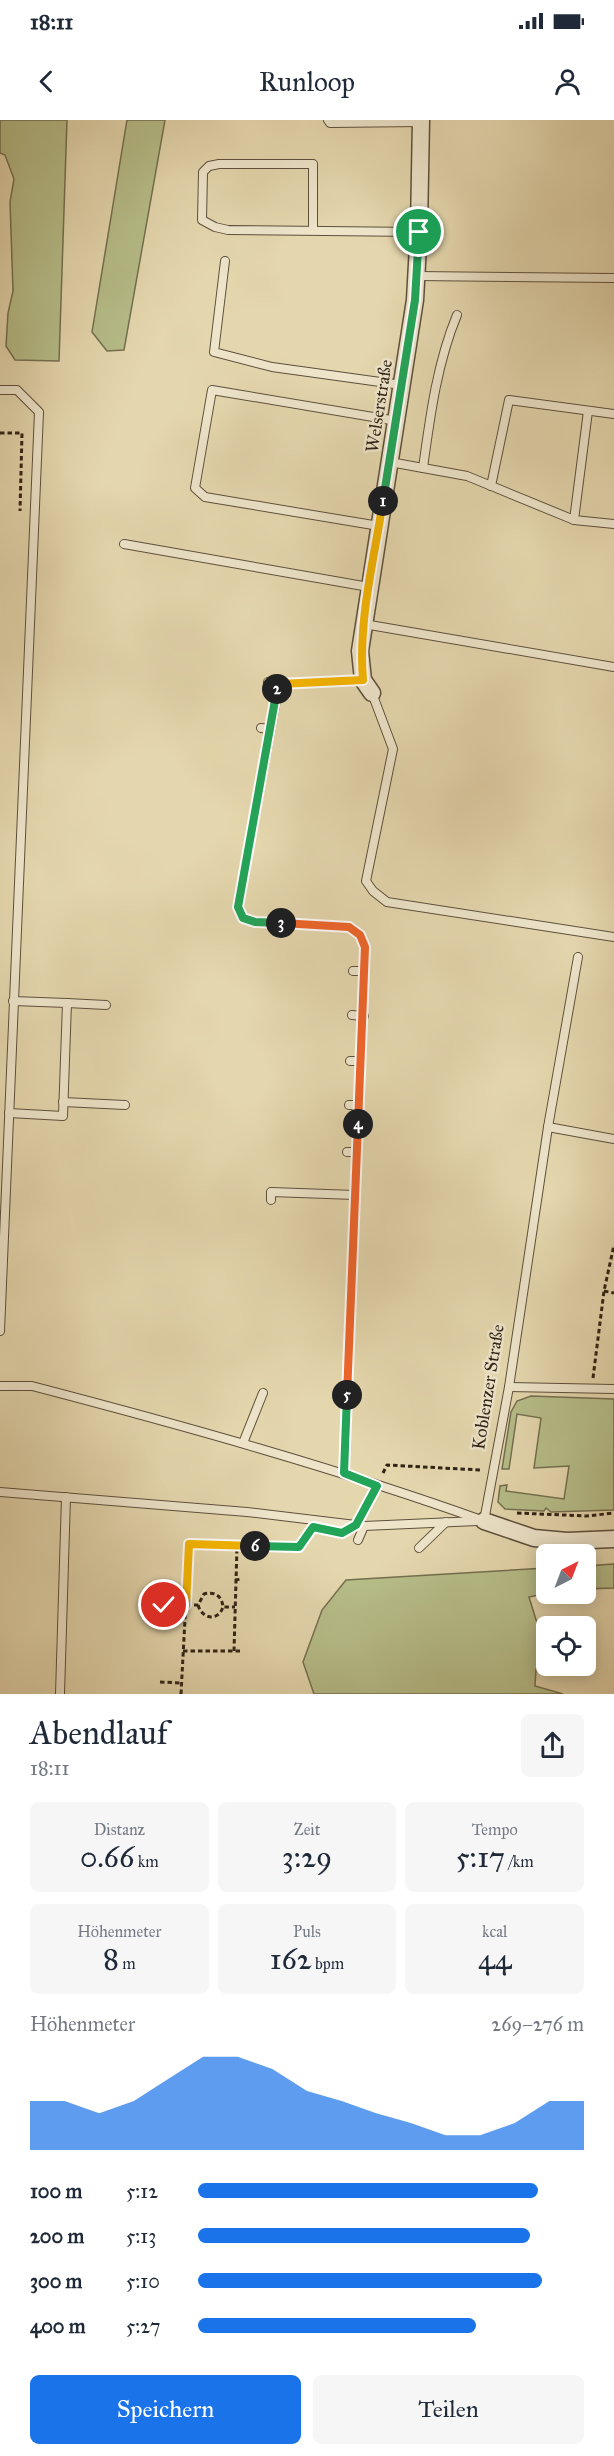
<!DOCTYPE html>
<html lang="de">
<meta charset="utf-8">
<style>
:root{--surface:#fff;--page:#f6f6f7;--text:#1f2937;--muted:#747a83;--accent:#1a73e8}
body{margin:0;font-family:"IM FELL Great Primer",serif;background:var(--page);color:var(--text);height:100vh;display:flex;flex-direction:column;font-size:22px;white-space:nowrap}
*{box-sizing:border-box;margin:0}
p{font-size:20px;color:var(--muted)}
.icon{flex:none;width:33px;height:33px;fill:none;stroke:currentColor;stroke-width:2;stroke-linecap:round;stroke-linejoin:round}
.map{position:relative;height:1574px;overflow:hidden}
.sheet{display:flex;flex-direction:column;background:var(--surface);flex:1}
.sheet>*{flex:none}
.needle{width:39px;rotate:42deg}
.buttons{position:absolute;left:536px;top:1424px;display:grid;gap:12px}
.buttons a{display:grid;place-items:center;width:60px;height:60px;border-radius:9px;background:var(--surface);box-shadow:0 3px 15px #0003;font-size:30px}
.pin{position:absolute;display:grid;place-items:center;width:51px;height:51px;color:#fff;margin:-26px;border:3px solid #fff;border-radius:50%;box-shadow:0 2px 6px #0007}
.km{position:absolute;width:30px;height:30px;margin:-15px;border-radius:50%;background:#222;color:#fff;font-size:16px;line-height:30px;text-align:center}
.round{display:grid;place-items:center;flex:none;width:63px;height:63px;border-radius:9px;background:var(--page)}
.head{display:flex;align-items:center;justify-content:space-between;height:102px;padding:0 30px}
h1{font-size:33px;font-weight:600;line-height:45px}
.stats{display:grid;grid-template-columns:repeat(3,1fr);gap:9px;height:102px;padding:6px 30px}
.stats div{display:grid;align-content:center;border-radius:9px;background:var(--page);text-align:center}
.stats b{font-size:30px;font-weight:600}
.stats small{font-size:16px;font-weight:400}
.stats p{font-size:16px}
.chart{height:168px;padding:12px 30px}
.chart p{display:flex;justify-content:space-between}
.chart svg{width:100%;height:108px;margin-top:6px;fill:var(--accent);opacity:.7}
.action{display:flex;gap:12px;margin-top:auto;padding:12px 30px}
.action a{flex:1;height:69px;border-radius:9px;background:var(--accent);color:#fff;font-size:24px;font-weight:600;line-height:69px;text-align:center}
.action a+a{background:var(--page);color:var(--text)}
ul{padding:0 30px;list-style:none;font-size:20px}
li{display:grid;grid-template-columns:96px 72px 1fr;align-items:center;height:45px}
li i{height:15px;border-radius:8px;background:var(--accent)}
.status{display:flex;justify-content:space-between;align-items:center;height:42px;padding:0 30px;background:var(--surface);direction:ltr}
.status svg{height:16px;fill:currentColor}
header{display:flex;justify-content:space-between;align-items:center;height:78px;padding:0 30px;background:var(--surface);font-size:27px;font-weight:600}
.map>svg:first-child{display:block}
</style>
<div class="status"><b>18:11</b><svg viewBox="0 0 49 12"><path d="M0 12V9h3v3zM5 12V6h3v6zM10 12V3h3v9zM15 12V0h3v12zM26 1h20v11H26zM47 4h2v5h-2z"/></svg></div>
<header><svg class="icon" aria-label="back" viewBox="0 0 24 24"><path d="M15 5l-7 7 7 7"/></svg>Runloop<svg class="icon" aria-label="person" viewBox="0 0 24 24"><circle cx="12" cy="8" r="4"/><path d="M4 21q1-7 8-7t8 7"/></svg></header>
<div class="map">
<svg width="614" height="1574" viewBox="0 0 614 1574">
<rect width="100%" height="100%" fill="#e4d6ad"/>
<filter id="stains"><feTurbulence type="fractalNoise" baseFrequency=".00333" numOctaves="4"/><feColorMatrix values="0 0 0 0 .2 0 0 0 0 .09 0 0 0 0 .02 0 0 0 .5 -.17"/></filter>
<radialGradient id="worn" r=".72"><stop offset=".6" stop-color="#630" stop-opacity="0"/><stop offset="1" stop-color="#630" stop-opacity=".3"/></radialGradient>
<!-- green -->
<g fill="#b6bd89" stroke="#747050" stroke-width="1.5">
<path d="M0 0H67L59 241 15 240 6 226 8 193 13 171 10 82 14 59 5 35 0 33Z"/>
<path d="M127 0H165L124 230 107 231 92 212Z"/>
<path d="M531 1276 614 1279V1390L551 1392 546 1388 544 1391 505 1389 498 1382 500 1366 507 1365 506 1371 564 1379 569 1346 534 1348 541 1298 517 1294 509 1349H502L511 1292 517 1281Z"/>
<path d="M614 1444V1468L585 1469V1446Z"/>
<path d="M546 1448V1473H548L529 1477 546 1532V1538L536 1549 535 1566 563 1574H314L303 1542 322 1490 346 1460Z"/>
</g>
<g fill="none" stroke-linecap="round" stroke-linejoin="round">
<defs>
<g id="service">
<path d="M328 0 330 3 421 2"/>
<path d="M313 111V44H219L209 46 203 52 202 100 215 107 228 110 419 112"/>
<path d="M225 141 214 232 272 247 402 265"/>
<path d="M416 156 614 158"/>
<path d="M0 270H17L39 292 0 1211"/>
<path d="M390 342 467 356 574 400 614 404"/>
<path d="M423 348C430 297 437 243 457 195"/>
<path d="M491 366 509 280 614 294"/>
<path d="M574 400 588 291"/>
<path d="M379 406 205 377 195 368 212 270 397 301"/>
<path d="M124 424 369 467"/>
<path d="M364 504 614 547"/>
<path d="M268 562 279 564"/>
<path d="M372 573 393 629 366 761 373 771 387 782 614 817"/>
<path d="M261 608 270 609"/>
<path d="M353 851H364"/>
<path d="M67 883 106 885"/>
<path d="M352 895 364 896"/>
<path d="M350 941H361"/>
<path d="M63 982 125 985"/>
<path d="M349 985H359"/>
<path d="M9 993 63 996 67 883 13 881"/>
<path d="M548 1007 614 1019"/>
<path d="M347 1032H357"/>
<path d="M271 1080V1072L355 1075"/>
<path d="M0 1266H32C185 1306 336 1348 484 1401"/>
<path d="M509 1267 614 1269"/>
<path d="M243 1323 263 1273"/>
<path d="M344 1353 365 827 360 815 349 807 255 802 243 798 238 787 279 564 363 560"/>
<path d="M0 1372 247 1392 364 1406 477 1401"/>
<path d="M484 1401 509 1267 548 1007 578 837"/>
<path d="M358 1420 364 1406"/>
<path d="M419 1428 446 1402"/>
<path d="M60 1574 66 1377"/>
</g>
<g id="minor">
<path d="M372 573 363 560 360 531 415 180 419 107 421 0"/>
<path d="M484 1401 534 1418 567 1421 614 1419"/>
</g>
</defs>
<!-- service casing -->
<use href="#service" stroke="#5e503c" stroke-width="10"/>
<!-- minor casing -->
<use href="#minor" stroke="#5e503c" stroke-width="19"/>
<!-- path -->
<g stroke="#312416" stroke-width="3" stroke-dasharray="4.5 3" stroke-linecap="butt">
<path d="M0 313H22L20 391"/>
<path d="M604 1171 614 1173"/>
<path d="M593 1258 604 1171 614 1125"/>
<path d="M383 1353 387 1345 480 1350"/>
<path d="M363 1393 372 1375"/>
<path d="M517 1393 587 1396 614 1393"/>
<path d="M235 1460 242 1459"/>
<path d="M164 1485H198L204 1474C215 1471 222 1476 223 1487H235"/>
<path d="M198 1485C202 1499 218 1502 223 1487"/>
<path d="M183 1531H241"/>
<path d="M234 1531 237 1426"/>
<path d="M160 1562 182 1563"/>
<path d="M181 1574 189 1424 299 1427 309 1412"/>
</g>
<!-- service -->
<use href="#service" stroke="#ede4ca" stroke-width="8"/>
<!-- minor -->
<use href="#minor" stroke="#ede4ca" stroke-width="16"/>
</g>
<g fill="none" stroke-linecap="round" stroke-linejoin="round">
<defs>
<path id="split-1" d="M383 381 415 180 419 112"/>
<path id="split-2" d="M277 569 279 564 363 560C358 500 374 440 383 381"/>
<path id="split-3" d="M277 569 238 787 243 798 255 802 281 803"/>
<path id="split-4" d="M281 803 349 807 360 815 365 827 358 1004"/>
<path id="split-5" d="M347 1275 358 1004"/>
<path id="split-6" d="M255 1426 299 1427 313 1407 342 1413 356 1405 377 1366 344 1353 347 1275"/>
<path id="split-7" d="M164 1485H186L189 1424 255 1426"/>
</defs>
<!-- split-1 casing -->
<use href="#split-1" stroke="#fff" stroke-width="12"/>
<!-- split-2 casing -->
<use href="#split-2" stroke="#fff" stroke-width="12"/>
<!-- split-3 casing -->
<use href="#split-3" stroke="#fff" stroke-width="12"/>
<!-- split-4 casing -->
<use href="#split-4" stroke="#fff" stroke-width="12"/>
<!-- split-5 casing -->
<use href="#split-5" stroke="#fff" stroke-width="12"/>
<!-- split-6 casing -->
<use href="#split-6" stroke="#fff" stroke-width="12"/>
<!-- split-7 casing -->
<use href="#split-7" stroke="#fff" stroke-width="12"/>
<!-- split-1 -->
<use href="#split-1" stroke="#22a559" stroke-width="8"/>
<!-- split-2 -->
<use href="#split-2" stroke="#f5b400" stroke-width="8"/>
<!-- split-3 -->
<use href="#split-3" stroke="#22a559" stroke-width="8"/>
<!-- split-4 -->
<use href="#split-4" stroke="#f0652b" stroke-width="8"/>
<!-- split-5 -->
<use href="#split-5" stroke="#f0652b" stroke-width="8"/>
<!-- split-6 -->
<use href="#split-6" stroke="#22a559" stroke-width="8"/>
<!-- split-7 -->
<use href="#split-7" stroke="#f5b400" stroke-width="8"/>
</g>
<g text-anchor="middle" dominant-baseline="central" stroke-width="5" stroke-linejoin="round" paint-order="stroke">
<!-- street labels -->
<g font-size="18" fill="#312416" stroke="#ede4ca">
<text transform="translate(379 286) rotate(-81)">Welserstraße</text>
<text transform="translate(488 1267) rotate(-81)">Koblenzer Straße</text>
</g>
</g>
<rect width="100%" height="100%" filter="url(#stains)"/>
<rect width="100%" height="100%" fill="url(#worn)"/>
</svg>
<div class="buttons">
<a><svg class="needle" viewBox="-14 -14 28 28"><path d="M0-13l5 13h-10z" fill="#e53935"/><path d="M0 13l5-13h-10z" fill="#747a83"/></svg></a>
<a><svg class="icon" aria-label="locate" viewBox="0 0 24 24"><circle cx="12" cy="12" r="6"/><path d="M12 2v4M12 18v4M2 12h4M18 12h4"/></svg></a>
</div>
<div class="pin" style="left:419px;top:112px;background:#1e9e55"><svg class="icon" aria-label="arrive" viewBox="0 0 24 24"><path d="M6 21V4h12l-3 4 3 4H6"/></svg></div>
<div class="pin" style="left:164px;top:1485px;background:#d93025"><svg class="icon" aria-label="check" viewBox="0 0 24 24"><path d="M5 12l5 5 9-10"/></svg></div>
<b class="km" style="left:383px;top:381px">1</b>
<b class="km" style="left:277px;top:569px">2</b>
<b class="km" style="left:281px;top:803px">3</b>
<b class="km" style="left:358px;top:1004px">4</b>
<b class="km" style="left:347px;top:1275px">5</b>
<b class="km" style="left:255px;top:1426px">6</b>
</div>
<section class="sheet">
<div class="head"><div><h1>Abendlauf</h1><p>18:11</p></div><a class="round"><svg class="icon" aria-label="share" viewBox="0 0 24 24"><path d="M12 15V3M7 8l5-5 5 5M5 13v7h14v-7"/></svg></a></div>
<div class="stats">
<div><p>Distanz</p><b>0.66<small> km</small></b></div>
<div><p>Zeit</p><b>3:29</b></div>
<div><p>Tempo</p><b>5:17<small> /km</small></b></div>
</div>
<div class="stats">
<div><p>Höhenmeter</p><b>8<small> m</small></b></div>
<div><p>Puls</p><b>162<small> bpm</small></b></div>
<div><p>kcal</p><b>44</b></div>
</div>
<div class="chart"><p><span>Höhenmeter</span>269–276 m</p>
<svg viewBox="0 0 160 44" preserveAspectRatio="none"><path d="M0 44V24L10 24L20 29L30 24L40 15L50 6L60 6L70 11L80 20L90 24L100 29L110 33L120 38L130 38L140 33L150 24L160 24V44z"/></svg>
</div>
<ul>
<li><b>100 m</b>5:12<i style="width:88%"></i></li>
<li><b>200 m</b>5:13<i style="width:86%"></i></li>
<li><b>300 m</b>5:10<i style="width:89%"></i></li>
<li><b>400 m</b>5:27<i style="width:72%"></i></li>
</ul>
<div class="action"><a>Speichern</a><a>Teilen</a></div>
</section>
